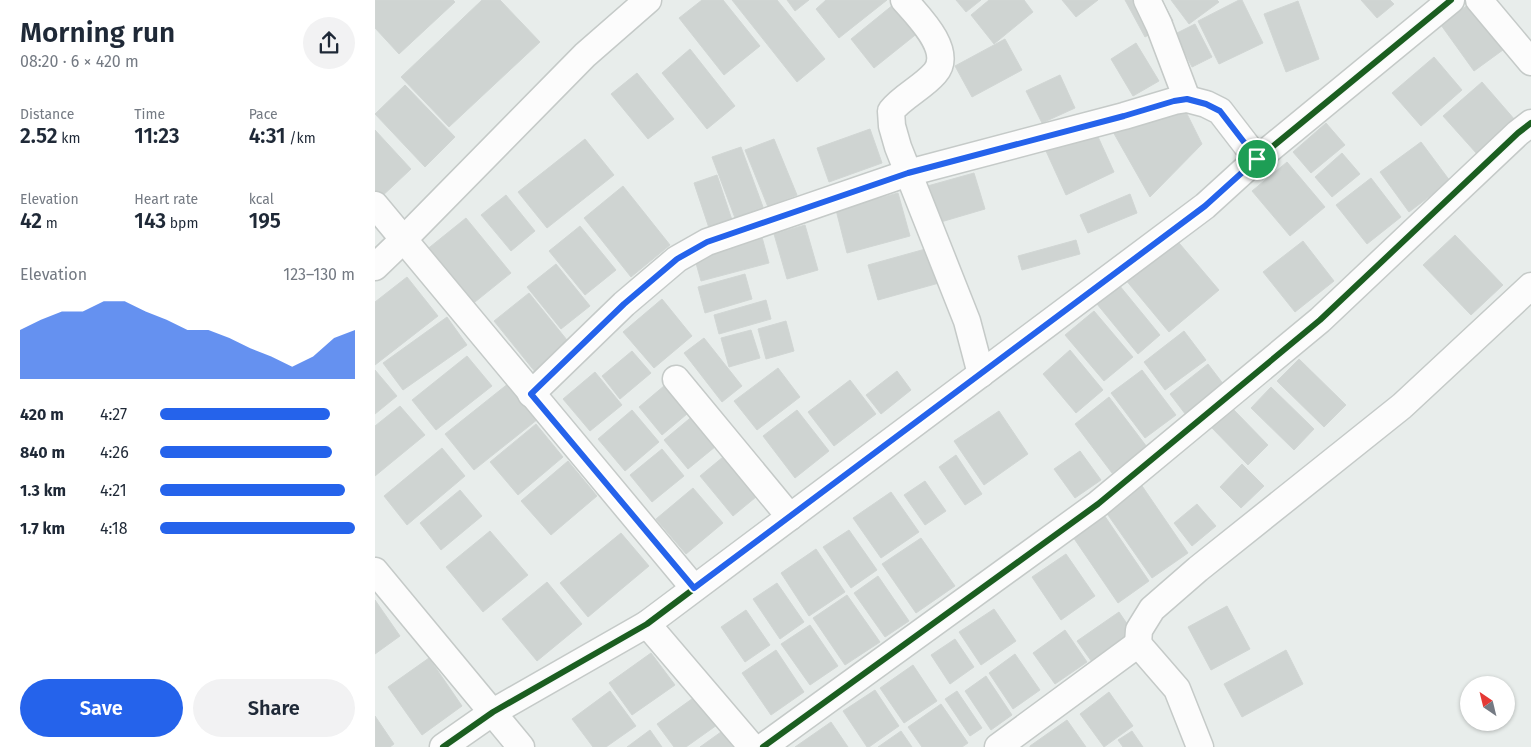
<!DOCTYPE html>
<meta charset="utf-8">
<style>
:root{--surface:#fff;--page:#f2f2f3;--text:#1f2937;--muted:#747a83;--accent:#2563eb}
body{margin:0;font-family:"Fira Sans",sans-serif;background:var(--page);color:var(--text);height:100vh;display:flex;flex-direction:column;font-size:19px;white-space:nowrap}
*{box-sizing:border-box;margin:0}
p{font-size:16px;color:var(--muted)}
.icon{flex:none;width:28px;height:28px;fill:none;stroke:currentColor;stroke-width:2;stroke-linecap:round;stroke-linejoin:round}
.map{position:relative;flex:1;overflow:hidden}
.panel{display:flex;flex-direction:column;background:var(--surface);width:375px}
.panel>*{flex:none}
.needle{width:32px;rotate:325deg}
.fabs{position:absolute;left:1085px;top:676px;display:grid;gap:10px}
.fabs a{display:grid;place-items:center;width:55px;height:55px;border-radius:50%;background:var(--surface);box-shadow:0 1px 4px #0004;font-size:25px}
.pin{position:absolute;display:grid;place-items:center;width:42px;height:42px;color:#fff;margin:-21px;border:2px solid #fff;border-radius:50%;box-shadow:0 1px 5px #0007}
.round{display:grid;place-items:center;flex:none;width:52px;height:52px;border-radius:26px;background:var(--page)}
.headline{display:flex;align-items:center;justify-content:space-between;height:85px;padding:0 20px}
h1{font-size:28px;font-weight:600;line-height:38px}
.figures{display:grid;grid-template-columns:repeat(3,1fr);gap:8px;height:85px;padding:5px 20px}
.figures div{display:grid;align-content:center}
.figures b{font-size:21px;font-weight:600}
.figures small{font-size:14px;font-weight:400}
.figures p{font-size:14px}
.chart{height:140px;padding:10px 20px}
.chart p{display:flex;justify-content:space-between}
.chart svg{width:100%;height:90px;margin-top:5px;fill:var(--accent);opacity:.7}
.button{display:flex;gap:10px;margin-top:auto;padding:10px 20px}
.button a{flex:1;height:58px;border-radius:30px;background:var(--accent);color:#fff;font-size:20px;font-weight:600;line-height:58px;text-align:center}
.button a+a{background:var(--page);color:var(--text)}
ul{padding:0 20px;list-style:none;font-size:16px}
li{display:grid;grid-template-columns:80px 60px 1fr;align-items:center;height:38px}
li i{height:12px;border-radius:6px;background:var(--accent)}
main{display:flex;flex:1;min-height:0}
.map>svg:first-child{display:block}
</style>
<main>
<section class="panel">
<div class="headline"><div><h1>Morning run</h1><p>08:20 · 6 × 420 m</p></div><a class="round"><svg class="icon" aria-label="share" viewBox="0 0 24 24"><path d="M12 15V3M7 8l5-5 5 5M5 13v7h14v-7"/></svg></a></div>
<div class="figures">
<div><p>Distance</p><b>2.52<small> km</small></b></div>
<div><p>Time</p><b>11:23</b></div>
<div><p>Pace</p><b>4:31<small> /km</small></b></div>
</div>
<div class="figures">
<div><p>Elevation</p><b>42<small> m</small></b></div>
<div><p>Heart rate</p><b>143<small> bpm</small></b></div>
<div><p>kcal</p><b>195</b></div>
</div>
<div class="chart"><p><span>Elevation</span>123–130 m</p>
<svg viewBox="0 0 160 44" preserveAspectRatio="none"><path d="M0 44V20L10 15L20 11L30 11L40 6L50 6L60 11L70 15L80 20L90 20L100 24L110 29L120 33L130 38L140 33L150 24L160 20V44z"/></svg>
</div>
<ul>
<li><b>420 m</b>4:27<i style="width:87%"></i></li>
<li><b>840 m</b>4:26<i style="width:88%"></i></li>
<li><b>1.3 km</b>4:21<i style="width:95%"></i></li>
<li><b>1.7 km</b>4:18<i style="width:100%"></i></li>
</ul>
<div class="button"><a>Save</a><a>Share</a></div>
</section>
<div class="map">
<svg width="1156" height="747" viewBox="0 0 1156 747">
<rect width="100%" height="100%" fill="#e8edeb"/>
<!-- building -->
<g fill="#cfd4d2" stroke="#d1d6d4">
<path d="M0 0H78L80 2 24 54 0 28Z"/>
<path d="M107 0H125L165 42 74 127 26 77Z"/>
<path d="M327 0H348L385 46 349 75 304 18Z"/>
<path d="M357 0H402L450 59 422 82Z"/>
<path d="M412 0H434L420 11Z"/>
<path d="M451 0H512L464 38 441 9Z"/>
<path d="M524 0 554 24 499 68 476 39Z"/>
<path d="M581 0H606L591 12Z"/>
<path d="M614 0H649L658 12 619 44 596 15Z"/>
<path d="M687 0H723L701 17Z"/>
<path d="M750 0H787L798 21 770 37Z"/>
<path d="M796 0H842L844 2 814 24Z"/>
<path d="M864 0H867L888 43 844 64 823 21Z"/>
<path d="M986 0H1015L1019 4 1002 18Z"/>
<path d="M923 1 944 59 911 72 889 14Z"/>
<path d="M1098 1 1132 47 1099 71 1066 25Z"/>
<path d="M820 24 837 57 817 67 800 34Z"/>
<path d="M630 39 647 70 597 97 580 66Z"/>
<path d="M761 43 784 81 758 96 736 59Z"/>
<path d="M315 49 360 106 332 129 287 73Z"/>
<path d="M1059 57 1087 90 1046 126 1017 93Z"/>
<path d="M262 73 299 119 273 139 236 94Z"/>
<path d="M685 75 700 108 667 123 651 91Z"/>
<path d="M1107 82 1140 120 1102 154 1068 116Z"/>
<path d="M30 85 80 137 50 167 0 114Z"/>
<path d="M806 102 827 144 775 197 737 130Z"/>
<path d="M951 123 970 145 936 173 918 152Z"/>
<path d="M719 128 739 172 691 195 671 151Z"/>
<path d="M495 129 507 163 454 182 442 148Z"/>
<path d="M0 130 36 169 4 199 0 194Z"/>
<path d="M210 139 239 175 172 228 143 192Z"/>
<path d="M399 139 422 195 393 207 370 150Z"/>
<path d="M1046 142 1075 181 1034 212 1005 172Z"/>
<path d="M366 147 388 207 360 218 337 157Z"/>
<path d="M967 153 985 174 957 197 940 177Z"/>
<path d="M912 162 950 207 915 236 877 191Z"/>
<path d="M599 173 610 209 559 224 549 187Z"/>
<path d="M342 175 357 220 334 228 319 183Z"/>
<path d="M996 178 1026 217 992 244 961 205Z"/>
<path d="M248 186 295 245 256 277 209 218Z"/>
<path d="M523 193 535 236 472 253 461 210Z"/>
<path d="M755 194 762 213 713 233 705 215Z"/>
<path d="M131 195 160 231 136 251 106 215Z"/>
<path d="M91 218 136 273 95 306 50 251Z"/>
<path d="M430 225 443 270 412 279 399 234Z"/>
<path d="M205 226 241 270 210 295 174 251Z"/>
<path d="M1080 235 1128 285 1096 315 1048 265Z"/>
<path d="M387 237 394 263 326 281 319 256Z"/>
<path d="M799 237 844 290 794 332 750 279Z"/>
<path d="M701 240 705 254 647 270 643 256Z"/>
<path d="M928 241 959 281 920 312 888 272Z"/>
<path d="M554 248 564 283 503 300 493 265Z"/>
<path d="M181 264 215 306 186 329 152 287Z"/>
<path d="M370 274 377 299 330 313 323 287Z"/>
<path d="M32 277 63 316 0 365V302Z"/>
<path d="M744 285 785 335 763 354 722 304Z"/>
<path d="M154 293 196 345 161 373 119 321Z"/>
<path d="M287 299 317 336 279 368 248 332Z"/>
<path d="M391 300 396 319 344 334 339 315Z"/>
<path d="M719 311 758 357 729 381 690 335Z"/>
<path d="M72 317 92 345 28 390 8 363Z"/>
<path d="M411 321 419 351 391 359 383 329Z"/>
<path d="M376 330 385 358 354 367 346 338Z"/>
<path d="M809 331 831 360 790 390 769 362Z"/>
<path d="M329 338 367 386 347 402 309 353Z"/>
<path d="M695 350 728 390 701 413 668 374Z"/>
<path d="M257 351 276 373 245 399 227 376Z"/>
<path d="M92 356 117 386 61 430 37 400Z"/>
<path d="M924 359 971 405 949 427 902 381Z"/>
<path d="M833 364 849 385 811 415 795 394Z"/>
<path d="M403 368 425 397 382 430 359 401Z"/>
<path d="M0 370 22 396 0 414Z"/>
<path d="M767 370 801 415 770 438 736 393Z"/>
<path d="M522 371 536 390 506 414 491 395Z"/>
<path d="M220 372 247 405 215 431 188 399Z"/>
<path d="M302 375 325 403 287 435 264 407Z"/>
<path d="M475 380 501 414 459 446 433 412Z"/>
<path d="M134 383 163 419 99 470 70 434Z"/>
<path d="M896 387 939 429 919 450 876 408Z"/>
<path d="M734 397 772 447 737 473 700 424Z"/>
<path d="M332 404 357 433 313 469 289 440Z"/>
<path d="M25 406 50 435 0 476V426Z"/>
<path d="M858 409 893 445 873 465 837 428Z"/>
<path d="M257 410 284 442 250 471 223 439Z"/>
<path d="M422 410 454 451 420 478 388 436Z"/>
<path d="M624 411 653 454 609 485 579 441Z"/>
<path d="M161 424 188 457 143 495 115 462Z"/>
<path d="M365 443 398 483 358 516 325 476Z"/>
<path d="M67 448 90 476 32 525 9 496Z"/>
<path d="M287 449 309 476 277 502 255 475Z"/>
<path d="M705 451 726 480 700 498 679 469Z"/>
<path d="M581 455 607 494 590 505 564 467Z"/>
<path d="M193 461 222 496 176 535 146 501Z"/>
<path d="M867 464 889 486 866 508 845 487Z"/>
<path d="M763 480 813 553 777 578 726 505Z"/>
<path d="M550 481 571 511 550 525 529 495Z"/>
<path d="M318 488 348 523 311 554 281 519Z"/>
<path d="M85 490 107 516 66 550 45 523Z"/>
<path d="M516 492 544 532 506 558 478 518Z"/>
<path d="M822 504 841 526 817 546 799 523Z"/>
<path d="M727 512 774 581 743 603 696 534Z"/>
<path d="M474 530 502 570 476 588 448 547Z"/>
<path d="M115 531 153 575 108 612 71 567Z"/>
<path d="M246 533 274 566 213 617 185 583Z"/>
<path d="M546 538 580 586 541 613 507 564Z"/>
<path d="M441 549 470 592 434 616 406 573Z"/>
<path d="M691 554 720 596 686 620 657 577Z"/>
<path d="M503 576 534 621 510 637 479 593Z"/>
<path d="M172 582 207 624 162 661 127 619Z"/>
<path d="M402 583 429 622 405 639 378 599Z"/>
<path d="M472 595 505 642 470 665 438 618Z"/>
<path d="M0 600 25 636 0 654Z"/>
<path d="M852 606 875 649 836 670 813 627Z"/>
<path d="M619 609 641 641 606 665 584 632Z"/>
<path d="M371 610 395 645 370 662 346 627Z"/>
<path d="M744 612 759 634 717 662 702 641Z"/>
<path d="M435 625 463 666 435 685 406 644Z"/>
<path d="M690 630 712 662 680 684 658 653Z"/>
<path d="M580 639 599 667 575 684 556 655Z"/>
<path d="M401 650 429 692 396 715 367 673Z"/>
<path d="M911 650 928 684 867 717 849 684Z"/>
<path d="M276 653 300 685 257 715 234 683Z"/>
<path d="M640 654 665 690 638 709 614 673Z"/>
<path d="M54 658 87 706 47 735 13 687Z"/>
<path d="M538 665 562 701 529 723 505 688Z"/>
<path d="M611 676 637 715 616 730 590 691Z"/>
<path d="M500 690 524 726 494 747H492L468 711Z"/>
<path d="M235 691 261 726 231 747H218L197 719Z"/>
<path d="M582 691 607 728 595 736 570 699Z"/>
<path d="M734 692 758 726 729 747 705 714Z"/>
<path d="M321 696 342 725 311 747H299L282 724Z"/>
<path d="M566 704 593 743 587 747H547L533 727Z"/>
<path d="M0 716 19 744 15 747H0Z"/>
<path d="M692 720 711 747H655V746Z"/>
<path d="M456 722 473 747H420Z"/>
<path d="M275 730 287 747H252Z"/>
<path d="M526 731 537 747H503Z"/>
<path d="M757 731 768 747H748L743 740Z"/>
<path d="M346 732 358 747H325Z"/>
</g>
<g fill="none" stroke-linecap="round" stroke-linejoin="round">
<defs>
<g id="street">
<path d="M529 0C543 16 579 51 560 73 547 88 528 96 516 111L517 126 523 147 592 321 606 374"/>
<path d="M772 0 784 25 812 99"/>
<path d="M1104 0 1156 62"/>
<path d="M0 205 319 588"/>
<path d="M0 267 29 239 210 55 273 0"/>
<path d="M301 379 415 517"/>
<path d="M156 394 249 304 302 259 332 242 533 173 749 116 799 101 812 99 831 104 845 111 882 159"/>
<path d="M0 571 146 747"/>
<path d="M272 624 377 747"/>
<path d="M763 644 764 630 777 609 823 569 1027 406 1156 286"/>
<path d="M68 747 118 712 272 624 830 206 874 166 1076 0"/>
<path d="M388 747 723 504 945 320 1143 133 1156 123"/>
<path d="M623 747 763 644 802 689 825 747"/>
</g>
</defs>
<!-- street casing -->
<use href="#street" stroke="#c5cac8" stroke-width="29"/>
<!-- street -->
<use href="#street" stroke="#fcfcfc" stroke-width="26"/>
<defs>
<g id="cycleway">
<path d="M68 747 118 712 272 624 830 206 874 166 1076 0"/>
<path d="M388 747 723 504 945 320 1143 133 1156 123"/>
</g>
</defs>
<!-- cycleway casing -->
<use href="#cycleway" stroke="#f7fbf9" stroke-width="9"/>
<!-- cycleway -->
<use href="#cycleway" stroke="#1b5e20" stroke-width="6"/>
</g>
<g fill="none" stroke-linecap="round" stroke-linejoin="round">
<defs>
<path id="route" d="M812 99 831 104 845 111 882 159 830 206 319 588 156 394 249 304 302 259 332 242 533 173 749 116 799 101Z"/>
</defs>
<!-- route casing -->
<use href="#route" stroke="#fff" stroke-width="10"/>
<!-- route -->
<use href="#route" stroke="#2563eb" stroke-width="6"/>
</g>
</svg>
<div class="fabs">
<a><svg class="needle" viewBox="-14 -14 28 28"><path d="M0-13l5 13h-10z" fill="#e53935"/><path d="M0 13l5-13h-10z" fill="#747a83"/></svg></a>
</div>
<div class="pin" style="left:882px;top:159px;background:#1e9e55"><svg class="icon" aria-label="arrive" viewBox="0 0 24 24"><path d="M6 21V4h12l-3 4 3 4H6"/></svg></div>
</div>
</main>
